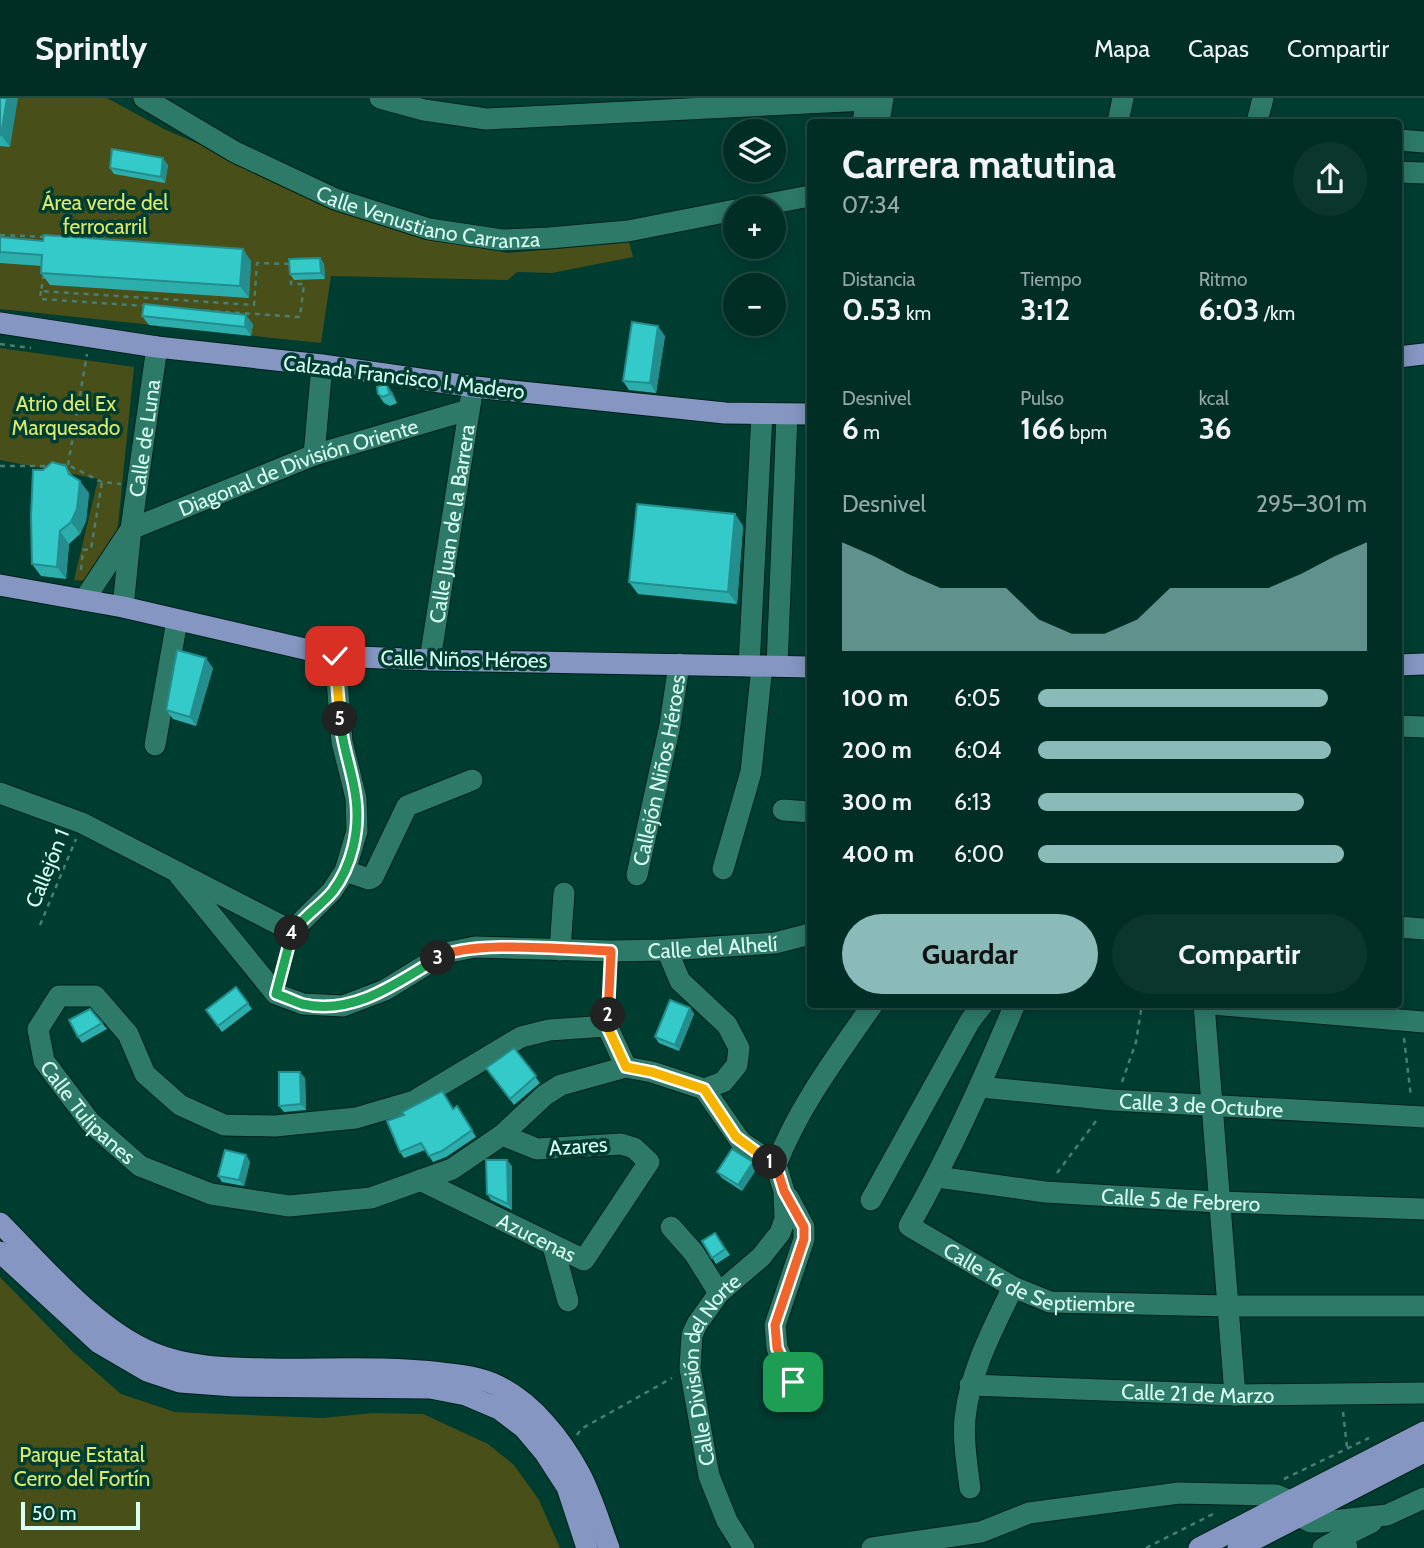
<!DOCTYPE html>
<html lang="es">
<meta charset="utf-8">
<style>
:root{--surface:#002e25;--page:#0a362d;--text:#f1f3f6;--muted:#95a8a7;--line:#224a42;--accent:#8bbbb9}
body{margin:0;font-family:Cabin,sans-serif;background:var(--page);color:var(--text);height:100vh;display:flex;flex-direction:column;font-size:26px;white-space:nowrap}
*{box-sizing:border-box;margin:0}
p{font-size:23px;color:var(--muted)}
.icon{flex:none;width:38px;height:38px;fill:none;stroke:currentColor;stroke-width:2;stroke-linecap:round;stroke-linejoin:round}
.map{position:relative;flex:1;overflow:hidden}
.side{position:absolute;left:807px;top:21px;width:595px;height:889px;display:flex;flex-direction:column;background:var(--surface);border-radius:7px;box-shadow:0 4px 18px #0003,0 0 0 2px var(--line)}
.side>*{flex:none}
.controls{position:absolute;left:723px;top:21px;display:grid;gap:14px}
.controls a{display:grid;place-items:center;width:63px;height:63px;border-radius:50%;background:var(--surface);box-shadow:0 4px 18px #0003,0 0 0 2px var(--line);font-size:35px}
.scale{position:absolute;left:21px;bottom:18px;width:119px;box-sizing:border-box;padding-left:7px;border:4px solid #d9fef2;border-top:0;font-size:19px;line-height:24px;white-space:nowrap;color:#d9fef2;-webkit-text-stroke:5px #003d31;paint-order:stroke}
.pin{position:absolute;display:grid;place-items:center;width:60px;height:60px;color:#fff;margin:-30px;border-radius:14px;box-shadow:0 4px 10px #0006}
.km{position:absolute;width:35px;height:35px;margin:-18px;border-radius:50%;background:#222;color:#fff;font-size:19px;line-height:35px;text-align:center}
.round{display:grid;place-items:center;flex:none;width:74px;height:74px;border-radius:37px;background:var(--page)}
.summary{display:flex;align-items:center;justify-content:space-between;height:119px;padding:0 35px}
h1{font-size:38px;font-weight:700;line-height:52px}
.stats{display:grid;grid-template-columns:repeat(3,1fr);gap:10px;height:119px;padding:7px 35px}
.stats div{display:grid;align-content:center}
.stats b{font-size:30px;font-weight:700}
.stats small{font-size:19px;font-weight:400}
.stats p{font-size:19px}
.chart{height:196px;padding:14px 35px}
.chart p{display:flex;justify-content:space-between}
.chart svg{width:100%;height:126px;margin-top:7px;fill:var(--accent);opacity:.7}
.primary-button{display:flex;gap:14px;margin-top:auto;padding:14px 35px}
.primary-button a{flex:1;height:80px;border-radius:42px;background:var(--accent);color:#111;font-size:28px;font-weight:700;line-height:80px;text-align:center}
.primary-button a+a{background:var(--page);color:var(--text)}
ul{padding:0 35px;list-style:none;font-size:23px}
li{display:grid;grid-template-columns:112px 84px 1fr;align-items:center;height:52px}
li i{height:18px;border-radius:9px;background:var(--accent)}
header{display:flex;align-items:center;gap:42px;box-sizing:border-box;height:98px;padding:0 35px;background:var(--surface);border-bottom:2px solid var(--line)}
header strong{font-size:33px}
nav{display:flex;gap:38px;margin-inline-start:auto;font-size:24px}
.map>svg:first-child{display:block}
</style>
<header>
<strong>Sprintly</strong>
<nav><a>Mapa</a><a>Capas</a><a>Compartir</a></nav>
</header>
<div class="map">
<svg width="1424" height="1450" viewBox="0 0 1424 1450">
<rect width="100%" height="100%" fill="#003d31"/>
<!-- green -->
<g fill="#494f18">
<path d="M0 0H107L164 31 410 137 508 155 629 144 633 159 552 175 517 174 508 182 331 178 321 245 0 211Z"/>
<path d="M0 250 134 269 116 447 88 483 74 482 98 381 0 362Z"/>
<path d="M0 1179 73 1254 121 1296 175 1314 323 1320 373 1315 423 1316 488 1346 514 1367 539 1402 560 1450H0Z"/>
</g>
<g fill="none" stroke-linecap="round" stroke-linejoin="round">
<defs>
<g id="minor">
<path id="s1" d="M144 0 235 54 335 101 429 131 502 142 549 140 628 133 735 112"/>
<path d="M380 0 424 12 486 21 867 2"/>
<path d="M863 24 867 0"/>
<path d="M879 24 883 0"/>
<path d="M1118 24 1123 0"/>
<path d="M1257 24 1263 0"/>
<path d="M1398 42 1424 44"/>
<path d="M1398 74 1424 75"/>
<path d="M747 110 810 98"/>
<path d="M314 357 322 267"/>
<path id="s2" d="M84 502 131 431 157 249"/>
<path id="s3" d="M123 509 131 431 314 357 468 312"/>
<path id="s4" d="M430 562 471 301"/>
<path d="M749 568 762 316"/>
<path d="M777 568 787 317"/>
<path d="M1398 628 1424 629"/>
<path d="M155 647 177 523"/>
<path d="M0 695 82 725 292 833 332 793 345 773 357 733 356 700 342 644 335 558"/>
<path d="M783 712 810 714"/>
<path d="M723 771 751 674 762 568"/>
<path d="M345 773 369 781 373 779 407 708 472 682"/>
<path id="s5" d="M179 777 276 896 303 906 343 908 385 892 445 855 475 849 611 853 667 852 775 845 810 836"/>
<path id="s6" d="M637 777 670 627 679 566"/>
<path d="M1398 829 1424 831"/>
<path d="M560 852 564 795"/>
<path id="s7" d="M1015 906C983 982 950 1056 909 1128L1013 1189 1050 1204 1227 1208H1424"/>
<path d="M1204 906 1235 1297"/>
<path d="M1212 906 1424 924"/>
<path id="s8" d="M626 969 607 928 549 932 521 939 414 1003 356 1020 275 1028 224 1027 180 1007 145 976 128 936 95 898H59L38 931 44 963 90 1024 140 1068 211 1096 289 1108 371 1100 452 1071 502 1037 545 997 561 987 626 969 652 974 704 991 723 984 737 967 739 950 727 927 680 883 667 852"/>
<path id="s9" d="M980 989 1112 1002 1424 1019"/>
<path d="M704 991 741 1044 776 1067"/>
<path d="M776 1067C799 1008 837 958 873 906"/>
<path id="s10" d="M937 1079 1045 1094 1218 1104 1424 1111"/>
<path id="s11" d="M420 1082 584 1162 649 1064 634 1050 621 1046 537 1051 502 1037"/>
<path d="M788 1099 804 1129V1141L775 1227 777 1250 793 1284"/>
<path d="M871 1102 970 923 983 906"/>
<path d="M671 1129 694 1155 719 1195"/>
<path d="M553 1148 568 1203"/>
<path id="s12" d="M970 1287 1235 1297 1424 1295"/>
<path d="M970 1390C967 1367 963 1343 965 1320 970 1273 993 1231 1013 1189"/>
<path d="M1299 1418 1311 1424H1322L1387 1417 1424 1400"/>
<path id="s13" d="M744 1450 727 1423 709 1378 690 1270 692 1237 697 1226 719 1195 761 1159 780 1135 785 1121 784 1093 776 1067"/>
<path d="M872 1450 981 1434 1029 1415 1179 1395 1276 1397 1290 1403"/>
<path d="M1323 1450 1344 1438"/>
<path d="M1347 1450 1344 1438 1372 1424"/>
</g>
<g id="major">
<path d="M0 225 157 249 322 267 475 289 725 315 810 316"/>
<path d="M1398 259 1424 256"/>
<path d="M0 487 123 509 335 558 430 562 810 569"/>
<path d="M1398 567 1424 566"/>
<path d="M0 1125C43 1168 96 1232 153 1255 189 1270 229 1270 267 1271 325 1272 384 1268 442 1275 461 1277 481 1279 498 1288 533 1305 562 1342 580 1376 592 1399 600 1426 609 1450"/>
<path d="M0 1154 99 1245 147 1273 180 1284 234 1288 430 1290 466 1297 499 1311 524 1330 545 1355 567 1389 587 1450"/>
<path d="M1199 1450 1424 1334"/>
<path d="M1238 1450 1424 1354"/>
</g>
</defs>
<!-- minor casing -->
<use href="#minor" stroke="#01211a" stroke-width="23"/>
<!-- major casing -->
<use href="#major" stroke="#01211a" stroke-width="23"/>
<!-- path -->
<g stroke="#4a7e72" stroke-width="2.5" stroke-dasharray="5 5" stroke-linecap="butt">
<path d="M0 137 46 139"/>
<path d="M44 176 41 193 254 207 257 165 290 166"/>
<path d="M41 193 40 201 146 208"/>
<path d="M195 212 300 219 304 186H291V176"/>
<path d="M0 246 31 250"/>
<path d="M61 367H68L102 384 121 386"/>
<path d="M68 367 87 256"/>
<path d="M0 368H51"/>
<path d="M81 472 83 452 91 451 102 384"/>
<path d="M40 827 76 741"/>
<path d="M281 875 288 851"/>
<path d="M608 910 610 871"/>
<path d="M1404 940 1411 999"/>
<path d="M1122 984 1136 944 1142 906"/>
<path d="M1057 1075 1099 1019"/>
<path d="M1343 1314 1347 1349"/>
<path d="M577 1337 581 1331 672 1280"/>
<path d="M1284 1381 1369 1340"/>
<path d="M1146 1450 1215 1415"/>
</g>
<!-- minor -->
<use href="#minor" stroke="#2d7a68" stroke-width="21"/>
<!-- major -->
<use href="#major" stroke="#8496c1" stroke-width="21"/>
</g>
<!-- wall -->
<g fill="#2caead">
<path d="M0 0 10 49 0 48Z"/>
<path d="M168 67 165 85 114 76 110 70Z"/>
<path d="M0 139 251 163 249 200 50 187 41 175 42 168 0 165Z"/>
<path d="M320 160 324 166 325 181 294 182 290 176Z"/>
<path d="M142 218 253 226 251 238 149 227Z"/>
<path d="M665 238 656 295 629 292 623 283Z"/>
<path d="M392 294 397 305 390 308 384 305 378 296Z"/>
<path d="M66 368 73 379 89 395 86 423 80 436 69 446 66 481 41 478 32 466 43 372Z"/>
<path d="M735 416 743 428 737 506 638 496 629 484Z"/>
<path d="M213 570 196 628 173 621 166 612Z"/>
<path d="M236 889 252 911 222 934 206 912Z"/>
<path d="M690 910 694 916 679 953 659 945 655 939Z"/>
<path d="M102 925 107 931 82 945 78 939Z"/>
<path d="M514 950 540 985 514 1007 486 970Z"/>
<path d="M305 980 306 1012 284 1014 279 1008Z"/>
<path d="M457 1008 476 1039 446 1059 433 1064 425 1052 404 1060 400 1054Z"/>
<path d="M246 1057 250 1064 244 1088 222 1084 218 1078Z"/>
<path d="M753 1064 757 1070 742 1093 722 1080 717 1074Z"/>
<path d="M512 1068V1112L491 1102 487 1096Z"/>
<path d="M715 1135 730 1157 716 1166 702 1143Z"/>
</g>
<!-- shaded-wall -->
<g fill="#248d8d">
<path d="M7 0H18L10 49 1 37Z"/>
<path d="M163 60 168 67 165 85 161 79Z"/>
<path d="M243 151 251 163 249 200 240 188Z"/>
<path d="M320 160 324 166 325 181 321 175Z"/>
<path d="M246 217 253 226 251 238 245 229Z"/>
<path d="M658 228 665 238 656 295 650 285Z"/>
<path d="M386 285 392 294 397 305 390 296Z"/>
<path d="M80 383 89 395 86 423 80 436 71 424Z"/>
<path d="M735 416 743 428 737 506 728 494Z"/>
<path d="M60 433 69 446 66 481 57 469Z"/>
<path d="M206 560 213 570 196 628 190 619Z"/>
<path d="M690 910 694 916 679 953 675 947Z"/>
<path d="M300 974 305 980 306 1012 301 1006Z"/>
<path d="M246 1057 250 1064 244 1088 239 1082Z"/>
<path d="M507 1062 512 1068V1112L508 1106Z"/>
<path d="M753 1064 757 1070 742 1093 738 1087Z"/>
</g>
<!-- building -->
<g fill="#33cac9" stroke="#248d8d" stroke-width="2">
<path d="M0 0H7L1 37H0Z"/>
<path d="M112 51 163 60 161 79 110 70Z"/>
<path d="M44 137 243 151 240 188 41 175 42 157 0 154V139L43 143Z"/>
<path d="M320 160 321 175 290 176 289 161Z"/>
<path d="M144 206 246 217 245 229 142 218Z"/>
<path d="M632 224 658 228 650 285 623 283Z"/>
<path d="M386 285 390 296 383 299 378 296 377 289Z"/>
<path d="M52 364 66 368 69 376 80 383 77 411 71 424 60 433 57 469 32 466 31 418 33 372H43Z"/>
<path d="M637 406 735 416 728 494 629 484Z"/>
<path d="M177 552 206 560 190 619 166 612Z"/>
<path d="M236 889 248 905 218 928 206 912Z"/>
<path d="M670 902 690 910 675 947 655 939Z"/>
<path d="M90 911 102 925 78 939 69 922Z"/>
<path d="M514 950 536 978 510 1001 486 970Z"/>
<path d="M279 974H300L301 1006 279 1008Z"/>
<path d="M442 993 453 1011 457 1008 472 1032 442 1053 429 1058 421 1045 400 1054 387 1023 404 1017 402 1014Z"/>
<path d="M732 1051 753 1064 738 1087 717 1074Z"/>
<path d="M225 1052 246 1057 239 1082 218 1078Z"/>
<path d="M486 1062H507L508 1106 487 1096Z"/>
<path d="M715 1135 725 1151 712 1160 702 1143Z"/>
</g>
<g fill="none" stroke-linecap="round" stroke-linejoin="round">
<defs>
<path id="split-1" d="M770 1064 776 1067 784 1093 804 1129V1141L775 1227 777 1250 793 1284"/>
<path id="split-2" d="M608 917 607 928 626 969 652 974 704 991 736 1039 770 1064"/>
<path id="split-3" d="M438 860C468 841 572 852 611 853L608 917"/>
<path id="split-4" d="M292 835 276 896C285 899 294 903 302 906 353 918 397 885 438 860"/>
<path id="split-5" d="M292 835C302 819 321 808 333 793 352 768 360 732 356 701 353 674 342 649 340 621"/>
<path id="split-6" d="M335 558 340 621"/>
</defs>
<!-- split-1 casing -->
<use href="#split-1" stroke="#fff" stroke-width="14"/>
<!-- split-2 casing -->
<use href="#split-2" stroke="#fff" stroke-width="14"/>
<!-- split-3 casing -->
<use href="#split-3" stroke="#fff" stroke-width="14"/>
<!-- split-4 casing -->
<use href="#split-4" stroke="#fff" stroke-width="14"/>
<!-- split-5 casing -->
<use href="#split-5" stroke="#fff" stroke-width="14"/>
<!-- split-6 casing -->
<use href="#split-6" stroke="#fff" stroke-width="14"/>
<!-- split-1 -->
<use href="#split-1" stroke="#f0652b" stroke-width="9"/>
<!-- split-2 -->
<use href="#split-2" stroke="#f5b400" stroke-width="9"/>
<!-- split-3 -->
<use href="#split-3" stroke="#f0652b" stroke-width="9"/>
<!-- split-4 -->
<use href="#split-4" stroke="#22a559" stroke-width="9"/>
<!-- split-5 -->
<use href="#split-5" stroke="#22a559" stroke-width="9"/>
<!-- split-6 -->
<use href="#split-6" stroke="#f5b400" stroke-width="9"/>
</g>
<g text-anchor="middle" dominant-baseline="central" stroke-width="7" stroke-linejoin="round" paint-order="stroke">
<!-- park labels -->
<g font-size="21" fill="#dbe96c" stroke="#003d31">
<text x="105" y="104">Área verde del<tspan x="105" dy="24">ferrocarril</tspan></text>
<text x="66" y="305">Atrio del Ex<tspan x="66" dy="24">Marquesado</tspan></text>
<text x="82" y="1356">Parque Estatal<tspan x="82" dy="24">Cerro del Fortín</tspan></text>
</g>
<!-- street labels -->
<g font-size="21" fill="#d9fef2" stroke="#003d31">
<text stroke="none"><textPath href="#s1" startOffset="312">Calle Venustiano Carranza</textPath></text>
<text transform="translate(404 279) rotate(7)">Calzada Francisco I. Madero</text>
<text stroke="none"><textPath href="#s2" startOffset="177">Calle de Luna</textPath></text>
<text stroke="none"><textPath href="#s3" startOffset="257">Diagonal de División Oriente</textPath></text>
<text stroke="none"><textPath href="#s4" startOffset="138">Calle Juan de la Barrera</textPath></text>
<text transform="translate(464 561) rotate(1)">Calle Niños Héroes</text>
<text stroke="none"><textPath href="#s6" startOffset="107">Callejón Niños Héroes</textPath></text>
<text transform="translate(47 770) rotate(-68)">Callejón 1</text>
<text stroke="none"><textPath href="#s5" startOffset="606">Calle del Alhelí</textPath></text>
<text stroke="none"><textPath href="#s9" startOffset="222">Calle 3 de Octubre</textPath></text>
<text stroke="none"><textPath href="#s8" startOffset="814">Calle Tulipanes</textPath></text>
<text transform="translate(578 1048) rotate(-4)">Azares</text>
<text stroke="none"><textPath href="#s10" startOffset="245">Calle 5 de Febrero</textPath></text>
<text stroke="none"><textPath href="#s11" startOffset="130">Azucenas</textPath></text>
<text stroke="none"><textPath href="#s7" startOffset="390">Calle 16 de Septiembre</textPath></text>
<text stroke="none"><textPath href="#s13" startOffset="194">Calle División del Norte</textPath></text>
<text stroke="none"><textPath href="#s12" startOffset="228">Calle 21 de Marzo</textPath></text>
</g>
</g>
</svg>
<div class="controls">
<a><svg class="icon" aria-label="layers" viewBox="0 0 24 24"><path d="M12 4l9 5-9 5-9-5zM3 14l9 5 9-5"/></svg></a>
<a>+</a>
<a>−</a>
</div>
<div class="scale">50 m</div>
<div class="pin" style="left:793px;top:1284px;background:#1e9e55"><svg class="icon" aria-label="arrive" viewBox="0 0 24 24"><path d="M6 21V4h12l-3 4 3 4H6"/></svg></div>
<div class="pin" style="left:335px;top:558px;background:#d93025"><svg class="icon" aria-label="check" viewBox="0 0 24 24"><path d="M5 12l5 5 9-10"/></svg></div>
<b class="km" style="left:770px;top:1064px">1</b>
<b class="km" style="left:608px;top:917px">2</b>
<b class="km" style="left:438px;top:860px">3</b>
<b class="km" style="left:292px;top:835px">4</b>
<b class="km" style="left:340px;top:621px">5</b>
<section class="side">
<div class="summary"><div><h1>Carrera matutina</h1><p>07:34</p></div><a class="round"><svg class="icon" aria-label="share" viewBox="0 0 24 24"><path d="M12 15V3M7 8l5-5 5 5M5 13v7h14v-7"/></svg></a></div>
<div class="stats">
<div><p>Distancia</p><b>0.53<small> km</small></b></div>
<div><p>Tiempo</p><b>3:12</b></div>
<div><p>Ritmo</p><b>6:03<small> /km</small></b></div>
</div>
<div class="stats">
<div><p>Desnivel</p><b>6<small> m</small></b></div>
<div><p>Pulso</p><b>166<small> bpm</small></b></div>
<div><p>kcal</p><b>36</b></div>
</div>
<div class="chart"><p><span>Desnivel</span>295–301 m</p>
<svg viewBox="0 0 160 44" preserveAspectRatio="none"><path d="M0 44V6L10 11L20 17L30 22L40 22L50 22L60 33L70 38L80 38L90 33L100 22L110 22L120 22L130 22L140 17L150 11L160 6V44z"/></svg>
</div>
<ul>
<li><b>100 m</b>6:05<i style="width:88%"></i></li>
<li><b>200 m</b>6:04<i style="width:89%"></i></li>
<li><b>300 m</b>6:13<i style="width:81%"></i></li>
<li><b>400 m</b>6:00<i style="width:93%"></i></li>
</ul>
<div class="primary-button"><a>Guardar</a><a>Compartir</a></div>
</section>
</div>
